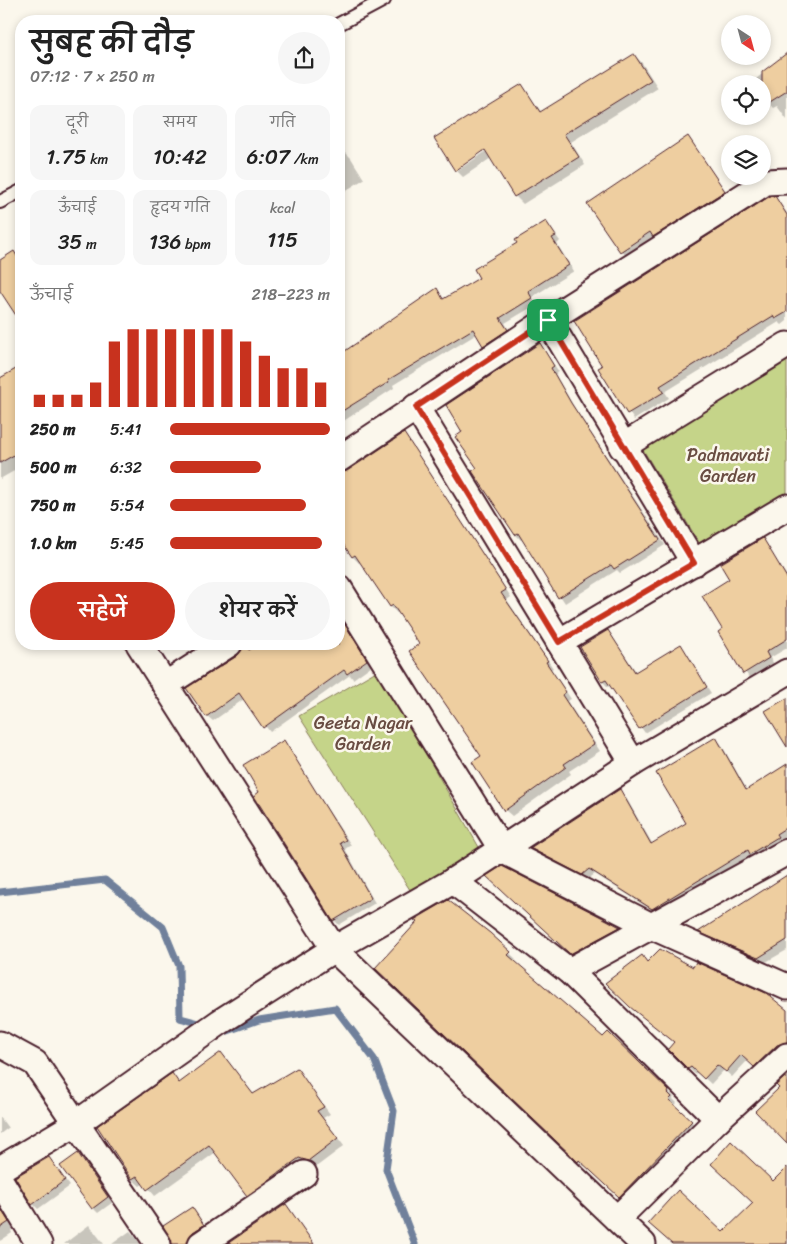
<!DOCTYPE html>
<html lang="hi">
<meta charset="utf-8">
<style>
:root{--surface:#fff;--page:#f6f6f6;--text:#222;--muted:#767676;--accent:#c8321e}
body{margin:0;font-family:Sriracha,"Playpen Sans Deva",sans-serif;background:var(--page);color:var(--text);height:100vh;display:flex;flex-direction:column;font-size:19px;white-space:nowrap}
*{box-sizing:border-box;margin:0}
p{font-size:16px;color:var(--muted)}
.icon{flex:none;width:28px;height:28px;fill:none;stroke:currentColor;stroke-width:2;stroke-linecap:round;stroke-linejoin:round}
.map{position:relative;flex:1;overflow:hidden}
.sheet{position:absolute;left:15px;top:15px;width:330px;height:635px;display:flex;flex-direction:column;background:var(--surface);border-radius:20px;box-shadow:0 2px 8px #0003}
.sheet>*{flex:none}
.needle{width:32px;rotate:144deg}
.fabs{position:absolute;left:721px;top:15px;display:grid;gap:10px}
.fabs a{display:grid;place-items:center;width:50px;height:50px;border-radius:50%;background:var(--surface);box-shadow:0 2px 8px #0003;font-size:25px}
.pin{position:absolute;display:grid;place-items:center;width:42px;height:42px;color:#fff;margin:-21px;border-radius:10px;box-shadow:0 2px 8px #0006}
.round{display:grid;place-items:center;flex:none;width:52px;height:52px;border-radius:26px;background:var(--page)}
.headline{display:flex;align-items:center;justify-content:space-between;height:85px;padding:0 15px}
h1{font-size:28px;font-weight:600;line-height:38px}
.stats{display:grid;grid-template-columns:repeat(3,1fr);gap:8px;height:85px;padding:5px 15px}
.stats div{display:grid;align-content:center;border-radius:12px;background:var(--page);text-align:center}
.stats b{font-size:21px;font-weight:600}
.stats small{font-size:14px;font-weight:400}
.stats p{font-size:14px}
.chart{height:140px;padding:10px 15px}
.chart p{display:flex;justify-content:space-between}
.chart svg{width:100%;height:90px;margin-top:5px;stroke:var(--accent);stroke-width:6}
.action{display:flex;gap:10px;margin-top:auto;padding:10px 15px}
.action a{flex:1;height:58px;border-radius:30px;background:var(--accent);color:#fff;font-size:20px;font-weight:600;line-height:58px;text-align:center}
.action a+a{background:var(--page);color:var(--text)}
ul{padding:0 15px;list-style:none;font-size:16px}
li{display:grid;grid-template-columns:80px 60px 1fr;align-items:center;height:38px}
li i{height:12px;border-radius:6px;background:var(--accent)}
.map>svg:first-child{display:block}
</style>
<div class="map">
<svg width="787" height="1244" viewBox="0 0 787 1244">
<rect width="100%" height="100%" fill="#fbf7ec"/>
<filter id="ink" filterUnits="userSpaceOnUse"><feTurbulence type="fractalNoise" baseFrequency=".02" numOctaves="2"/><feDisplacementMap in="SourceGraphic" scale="10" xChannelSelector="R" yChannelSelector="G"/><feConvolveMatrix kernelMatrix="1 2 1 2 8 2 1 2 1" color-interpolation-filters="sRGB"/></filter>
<g filter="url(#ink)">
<!-- green -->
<g fill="#c5d489" stroke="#887a5a">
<path d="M787 360V498L703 549 642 448Z"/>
<path d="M378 670 484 856 412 893 299 716Z"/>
</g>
<!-- shadow -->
<g fill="#0003">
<path d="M634 55 642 63 658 88 571 142 585 165 523 204 515 196 491 158 463 177 457 171 491 148 522 86 542 113Z"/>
<path d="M787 55V120L777 106 773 108 762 96V84L752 82Z"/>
<path d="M688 138 731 199 628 259 589 205Z"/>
<path d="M343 150 351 158 364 179 339 195V153Z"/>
<path d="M775 197 787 213V321L782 325 779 322 665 392 669 398 634 420 600 369Z"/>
<path d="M546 222 560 241 557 244 574 271 532 297 537 304 505 323 512 335 489 350 477 334 393 385 394 388 339 424V357L370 337 368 335 436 290 445 300 481 278 518 243Z"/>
<path d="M13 253 21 262V308L17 311 0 288V262Z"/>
<path d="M540 344 559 372 555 374 576 410 665 545 620 573 617 570 565 603 523 539 521 540 516 535 474 472 479 468 464 433Z"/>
<path d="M21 367V467L0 479V380Z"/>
<path d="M403 435 511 597 507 600 553 668 551 669 571 699 567 701 600 751 569 771 571 774 512 816 505 810 483 757 421 645 399 612 397 613 391 607 361 562 359 563 353 557 339 536V474L348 472Z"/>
<path d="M762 540 787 576V648L770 658 774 664 750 679 719 632 724 629 731 579Z"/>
<path d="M339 615 371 666 353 679 350 675 270 732 244 699 213 721 207 716 250 652 262 644H339Z"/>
<path d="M608 631 637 673 680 646 711 693 645 733 611 685 608 687 603 682 582 648Z"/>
<path d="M167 644H182L173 650Z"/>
<path d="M716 739 721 744 747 790 787 765V836L780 840 782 843 757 859 754 856 658 914 595 874 588 879 537 853 532 848 620 791 625 796 653 845 688 824Z"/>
<path d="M283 742 351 845 345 849 375 903 339 925 334 920 261 793Z"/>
<path d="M502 868 619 928 626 935 579 961 496 884Z"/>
<path d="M787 877V950L764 963 706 937 700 932Z"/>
<path d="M489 934 516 959 514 961 603 1039 608 1034 674 1097 673 1099 677 1103 674 1106 697 1127 625 1201 585 1165 584 1166 377 968Z"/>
<path d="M642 957 648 963 694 969 787 1011V1049L761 1072 748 1060 732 1077 724 1070 711 1084 698 1072 695 1074 669 1049 675 1042 638 1013 607 983Z"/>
<path d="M221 1054 254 1095 297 1070 330 1114 323 1118 344 1146 316 1167 307 1164 255 1202 216 1152 155 1196 144 1183 140 1186 132 1179 172 1075 180 1084Z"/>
<path d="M0 1117 8 1128 0 1134Z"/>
<path d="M78 1154 113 1202 98 1213 93 1208Z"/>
<path d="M48 1158 70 1186 38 1209 33 1204Z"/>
<path d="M0 1206 14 1228 11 1231 12 1233 0 1241Z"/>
<path d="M192 1208 208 1230 193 1244H173Z"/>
<path d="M89 1225 104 1244H64Z"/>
<path d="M130 1231 141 1244H112Z"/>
</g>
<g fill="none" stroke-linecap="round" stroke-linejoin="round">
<!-- stream -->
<g stroke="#6f809b" stroke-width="7">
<path d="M0 892 105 880 163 927 179 966 180 1018 206 1025"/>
<path d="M223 1030 228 1031 259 1020 335 1008 374 1059 394 1111 386 1169 415 1244"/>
</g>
</g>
<!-- building -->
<g fill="#eecea0" stroke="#4a1f2b">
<path d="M787 53V91L762 107V72Z"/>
<path d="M634 54 651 80 564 134 579 157 514 197 485 150 455 171 434 138 522 84 540 112Z"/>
<path d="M688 136 725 191 653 237 650 232 620 252 587 204Z"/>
<path d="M770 196H775L787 215V312L775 319 773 316 660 386 664 392 627 414 598 368 602 366 574 321Z"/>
<path d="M546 221 556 236 552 238 569 265 528 291 532 298 500 318 508 330 483 346 473 329 388 380 389 382 339 413V355L437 288 443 299 479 278 474 269 517 243 515 240Z"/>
<path d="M14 251 21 263V323L0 291V260Z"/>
<path d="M540 343 554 366 551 368 571 403 660 540 614 569 611 565 558 598 518 533 515 535 472 471 477 468 455 437 462 432 446 405Z"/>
<path d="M21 366V451L0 463V378Z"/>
<path d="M404 433 506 590 501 593 548 661 546 662 566 692 562 695 594 744 564 764 566 767 504 811 472 762 481 756 409 651 419 644 393 605 390 607 355 555 352 557 339 538V473L347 471Z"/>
<path d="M763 538 787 578V639L766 652 769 658 743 674 718 632 722 629 702 596 729 579 720 564Z"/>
<path d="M339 615 367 660 347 674 344 670 263 728 239 693 206 717 186 688 237 656 245 646 249 650 259 644H339Z"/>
<path d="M608 630 635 672 681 644 707 687 639 729 606 680 602 682 580 647Z"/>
<path d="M787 698V747L765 711Z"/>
<path d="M716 737 746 790 787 764V827L776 834 778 837 750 854 748 850 652 909 589 869 582 875 530 848 620 789 651 844 686 823 656 773Z"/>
<path d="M284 740 346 840 340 843 371 898 333 921 254 796 259 792 243 765Z"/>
<path d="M502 866 607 920 620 927 570 954 486 876Z"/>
<path d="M787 875V940L758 958 698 932Z"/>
<path d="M448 900 490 933 511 952 508 955 603 1037 608 1032 669 1091 668 1093 672 1097 669 1100 692 1121 619 1197 579 1160 578 1162 375 968 417 922 414 920Z"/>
<path d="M660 949 693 967 696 962 766 993 787 1010V1042L777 1045 754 1067 741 1055 726 1072 717 1065 704 1079 691 1067 688 1069 668 1049 674 1042 630 1007 605 983 642 955 647 962Z"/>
<path d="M221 1052 253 1094 297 1068 324 1107 317 1111 338 1138 308 1161 299 1158 247 1196 209 1145 147 1190 137 1176 132 1179 97 1126 172 1073 179 1083Z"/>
<path d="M787 1075V1144L755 1111 779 1088 776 1085Z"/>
<path d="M731 1141 773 1181 787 1167V1244H672L648 1223 678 1190 723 1232 753 1203 711 1164Z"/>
<path d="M78 1153 108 1197 92 1209 60 1166Z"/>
<path d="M49 1157 65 1180 32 1205 15 1177Z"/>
<path d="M286 1204 314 1244H227Z"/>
<path d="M192 1207 204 1225 193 1232 187 1244H172L163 1226Z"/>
<path d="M0 1208 9 1222 0 1228Z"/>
</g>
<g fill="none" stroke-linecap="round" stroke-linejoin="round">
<defs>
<g id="lane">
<path d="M339 24 384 0"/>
<path d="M0 202 21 191"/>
</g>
<g id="street">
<path d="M548 320 694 563"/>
<path d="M416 407 633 763"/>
<path d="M622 447 787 345"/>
<path d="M339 459 548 320 766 182 787 181"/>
<path d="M339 588 502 850 651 926 787 987"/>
<path d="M559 642 787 507"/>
<path d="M139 644 334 949 643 1244"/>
<path d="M165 685 229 644"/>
<path d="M453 881 569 971 718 1119"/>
<path d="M569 971 787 852"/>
<path d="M0 1044 35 1063 158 1244"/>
<path d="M0 1169 77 1123 220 1022 334 949 453 881 633 763 787 672"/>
<path d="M0 1180 39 1244"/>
<path d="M617 1219 718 1119 787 1056"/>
<path d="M201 1244 304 1174"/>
</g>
</defs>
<!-- lane casing -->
<use href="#lane" stroke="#4a1f2b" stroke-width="16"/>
<!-- street casing -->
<use href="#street" stroke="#4a1f2b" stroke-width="29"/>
<!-- lane -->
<use href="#lane" stroke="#fbf7ec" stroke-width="12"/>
<!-- street -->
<use href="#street" stroke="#fbf7ec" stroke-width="25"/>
</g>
</g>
<g fill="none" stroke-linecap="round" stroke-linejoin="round" filter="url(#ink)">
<defs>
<path id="route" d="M548 320 694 563 559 642 416 407Z"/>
</defs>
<!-- route casing -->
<use href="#route" stroke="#fff" stroke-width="10"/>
<!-- route -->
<use href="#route" stroke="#c8321e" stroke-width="6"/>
</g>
<g text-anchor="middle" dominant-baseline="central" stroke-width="5" stroke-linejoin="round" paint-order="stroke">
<!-- park labels -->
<g font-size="18" fill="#694c42" stroke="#fbf7ec">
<text x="728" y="455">Padmavati<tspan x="728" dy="21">Garden</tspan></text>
<text x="363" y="723">Geeta Nagar<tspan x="363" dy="21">Garden</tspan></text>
</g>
</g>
</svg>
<div class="fabs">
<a><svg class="needle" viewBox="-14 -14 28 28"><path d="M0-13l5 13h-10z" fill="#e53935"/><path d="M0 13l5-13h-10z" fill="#767676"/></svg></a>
<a><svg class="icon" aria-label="locate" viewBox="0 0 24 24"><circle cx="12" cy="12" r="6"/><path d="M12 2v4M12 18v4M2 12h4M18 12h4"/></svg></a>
<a><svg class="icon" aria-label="layers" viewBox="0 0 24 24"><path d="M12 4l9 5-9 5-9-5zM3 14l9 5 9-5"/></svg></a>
</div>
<div class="pin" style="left:548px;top:320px;background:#1e9e55"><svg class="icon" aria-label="arrive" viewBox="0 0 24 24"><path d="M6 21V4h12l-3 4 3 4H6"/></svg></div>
<section class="sheet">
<div class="headline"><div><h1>सुबह की दौड़</h1><p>07:12 · 7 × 250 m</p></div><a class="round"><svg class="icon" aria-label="share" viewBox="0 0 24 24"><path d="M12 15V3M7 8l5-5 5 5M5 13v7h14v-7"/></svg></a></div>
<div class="stats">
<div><p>दूरी</p><b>1.75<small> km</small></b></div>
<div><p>समय</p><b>10:42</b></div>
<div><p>गति</p><b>6:07<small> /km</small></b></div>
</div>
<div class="stats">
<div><p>ऊँचाई</p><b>35<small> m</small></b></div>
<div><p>हृदय गति</p><b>136<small> bpm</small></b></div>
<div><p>kcal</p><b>115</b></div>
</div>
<div class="chart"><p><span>ऊँचाई</span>218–223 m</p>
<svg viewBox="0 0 160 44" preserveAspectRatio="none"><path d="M5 44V38M15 44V38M25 44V38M35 44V32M45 44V12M55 44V6M65 44V6M75 44V6M85 44V6M95 44V6M105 44V6M115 44V12M125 44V19M135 44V25M145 44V25M155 44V32"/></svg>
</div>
<ul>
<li><b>250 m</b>5:41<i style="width:100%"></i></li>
<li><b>500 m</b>6:32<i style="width:57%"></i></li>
<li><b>750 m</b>5:54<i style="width:85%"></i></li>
<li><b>1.0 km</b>5:45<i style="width:95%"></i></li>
</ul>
<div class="action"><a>सहेजें</a><a>शेयर करें</a></div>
</section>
</div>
